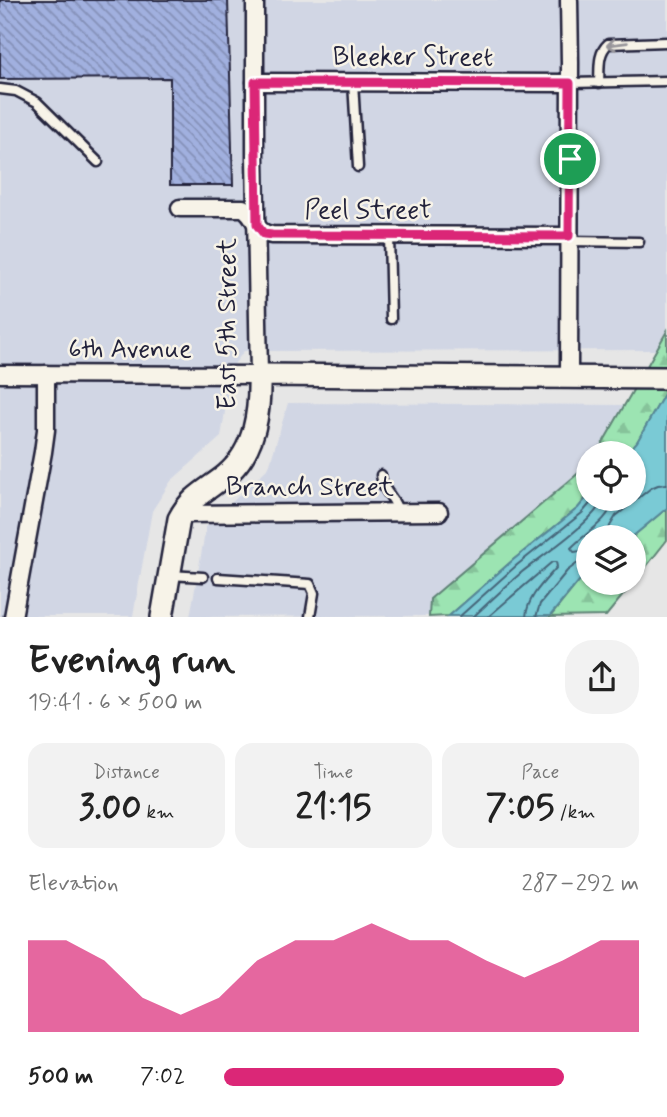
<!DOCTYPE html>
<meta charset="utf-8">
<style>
:root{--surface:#fff;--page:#f2f2f2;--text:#222;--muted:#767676;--accent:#db2777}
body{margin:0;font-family:Mynerve,sans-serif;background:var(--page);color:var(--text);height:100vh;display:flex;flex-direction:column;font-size:26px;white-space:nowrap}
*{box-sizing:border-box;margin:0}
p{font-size:23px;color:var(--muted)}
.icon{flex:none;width:38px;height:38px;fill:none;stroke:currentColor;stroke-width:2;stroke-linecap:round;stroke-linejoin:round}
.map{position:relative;height:617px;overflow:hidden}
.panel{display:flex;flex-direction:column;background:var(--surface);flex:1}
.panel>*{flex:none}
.controls{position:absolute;left:576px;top:441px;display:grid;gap:14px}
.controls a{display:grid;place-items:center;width:70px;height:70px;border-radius:50%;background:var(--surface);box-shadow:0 2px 5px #0004;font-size:35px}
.pin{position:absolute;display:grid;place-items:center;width:60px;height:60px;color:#fff;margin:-30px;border:4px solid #fff;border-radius:50%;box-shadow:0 2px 7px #0007}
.round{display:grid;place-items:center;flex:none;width:74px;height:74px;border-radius:28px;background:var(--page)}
.headline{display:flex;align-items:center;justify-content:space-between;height:119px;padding:0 28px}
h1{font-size:38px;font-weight:800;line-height:52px}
.stats{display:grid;grid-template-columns:repeat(3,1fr);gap:10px;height:119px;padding:7px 28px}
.stats div{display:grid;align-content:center;border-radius:18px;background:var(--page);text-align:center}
.stats b{font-size:35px;font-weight:800}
.stats small{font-size:19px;font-weight:400}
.stats p{font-size:19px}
.chart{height:196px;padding:14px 28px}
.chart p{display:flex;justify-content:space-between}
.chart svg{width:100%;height:126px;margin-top:7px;fill:var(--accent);opacity:.7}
ul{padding:0 28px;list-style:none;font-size:23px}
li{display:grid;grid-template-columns:112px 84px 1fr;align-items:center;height:52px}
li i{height:18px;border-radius:9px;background:var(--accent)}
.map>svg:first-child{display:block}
</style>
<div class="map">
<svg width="667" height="617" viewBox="0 0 667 617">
<defs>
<pattern id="forest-firs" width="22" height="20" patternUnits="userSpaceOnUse" patternTransform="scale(1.75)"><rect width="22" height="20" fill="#9ce4b2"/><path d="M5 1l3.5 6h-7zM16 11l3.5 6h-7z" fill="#86c39a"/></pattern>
<pattern id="building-back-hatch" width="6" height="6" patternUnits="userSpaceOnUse" patternTransform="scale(1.75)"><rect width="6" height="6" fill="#a1b0df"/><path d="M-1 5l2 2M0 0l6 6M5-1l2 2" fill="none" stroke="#838fb6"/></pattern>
</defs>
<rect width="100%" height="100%" fill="#e6e6e6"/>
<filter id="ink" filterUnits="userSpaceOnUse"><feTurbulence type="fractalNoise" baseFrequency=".0143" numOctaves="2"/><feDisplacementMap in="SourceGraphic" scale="14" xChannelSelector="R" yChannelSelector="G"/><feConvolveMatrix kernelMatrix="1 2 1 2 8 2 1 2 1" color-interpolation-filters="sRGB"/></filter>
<g filter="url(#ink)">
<!-- built -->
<g fill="#d1d6e4">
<path d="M0 0H667V331L656 350 244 351 232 367 221 437 171 481 152 511 133 616H0Z"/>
<path d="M288 403 625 405 597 453H588V465L430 599 429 616 190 617 206 527 269 467Z"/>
</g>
<!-- forest -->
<g fill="url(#forest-firs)" stroke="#5f8376" stroke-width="2">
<path d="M667 331V389L637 442 627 453H597Z"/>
<path d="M588 465V496L578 508 513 560 449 616 429 617 430 599Z"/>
<path d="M667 508V540L634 582V537H632Z"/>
<path d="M588 574V583H633L606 616 550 617 579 581Z"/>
</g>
<!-- water -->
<path fill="#7acad5" stroke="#578797" stroke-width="2" d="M667 389V508L632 537H588V574L579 581 550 616H449L513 560 578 508 588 496V499H634V453H627L637 442Z"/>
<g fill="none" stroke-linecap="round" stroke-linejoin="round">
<!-- shore -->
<g stroke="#456579" stroke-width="2">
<path d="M607 537 610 526 616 516 651 488 658 485 667 484"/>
<path d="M588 550 574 552 571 548C586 532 609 522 614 499"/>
<path d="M459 617 517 565 582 513 594 499"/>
<path d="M473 617C489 602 505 587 522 572 542 556 596 520 603 499"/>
<path d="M488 617 552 562H556L557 567C545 581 527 597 526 617"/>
<path d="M536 617 540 604 567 571 579 562 588 560"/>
</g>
</g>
<!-- building -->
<path fill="url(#building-back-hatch)" stroke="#22223b" stroke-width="2" d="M0 0H228L233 185H170V78L0 79Z"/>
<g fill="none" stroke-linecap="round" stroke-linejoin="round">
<defs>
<g id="lane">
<path d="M353 82 358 167"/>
<path d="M570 83 667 81"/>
<path d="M599 83C600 69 597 54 608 44L667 42"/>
<path d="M0 89 16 91 37 102 98 162"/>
<path d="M389 235 391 319"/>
<path d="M569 241 639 242"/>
<path d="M381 475C383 494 395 496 398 512"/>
<path d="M170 575 203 577"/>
<path d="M218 578 310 584 314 593 310 617"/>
</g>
<g id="street">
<path d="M569 0 570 63 569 377"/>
<path d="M255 82 570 83"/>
<path d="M180 208H243C258 216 252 232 272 235L569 236"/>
<path d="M0 374 259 375 255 158V0"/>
<path d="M182 514 439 512"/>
<path d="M13 617 43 452 46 430V374"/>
</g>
<path id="secondary" d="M162 617 179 519C190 497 209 489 226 475 256 450 260 410 259 375L667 378"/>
</defs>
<!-- lane casing -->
<use href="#lane" stroke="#22223b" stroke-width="13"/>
<!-- street casing -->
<use href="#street" stroke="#22223b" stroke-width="21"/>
<!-- secondary casing -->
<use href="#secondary" stroke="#22223b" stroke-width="26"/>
<!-- lane -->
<use href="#lane" stroke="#f7f3e8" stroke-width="8"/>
<!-- street -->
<use href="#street" stroke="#f7f3e8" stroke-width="16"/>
<!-- secondary -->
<use href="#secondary" stroke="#f7f3e8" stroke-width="21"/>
</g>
<!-- one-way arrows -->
<defs><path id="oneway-shaft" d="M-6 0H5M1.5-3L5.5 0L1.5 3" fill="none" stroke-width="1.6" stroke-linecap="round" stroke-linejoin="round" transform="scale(1.75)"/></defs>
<use stroke="#97959a" href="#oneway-shaft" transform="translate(617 44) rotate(172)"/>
</g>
<g fill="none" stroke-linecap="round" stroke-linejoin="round" filter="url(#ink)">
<defs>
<path id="route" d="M255 82 570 83 569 236 272 235 264 234 257 225Z"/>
</defs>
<!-- route casing -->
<use href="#route" stroke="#fff" stroke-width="14"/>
<!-- route -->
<use href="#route" stroke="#db2777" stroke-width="9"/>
</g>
<g text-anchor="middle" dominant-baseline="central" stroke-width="5" stroke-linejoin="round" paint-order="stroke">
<!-- street labels -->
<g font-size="26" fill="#22223b" stroke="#f7f3e8">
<text x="413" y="58">Bleeker Street</text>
<text x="368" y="211">Peel Street</text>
<text transform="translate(228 324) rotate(-90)">East 5th Street</text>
<text x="130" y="350">6th Avenue</text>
<text x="310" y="488">Branch Street</text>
</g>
</g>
</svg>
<div class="controls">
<a><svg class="icon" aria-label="locate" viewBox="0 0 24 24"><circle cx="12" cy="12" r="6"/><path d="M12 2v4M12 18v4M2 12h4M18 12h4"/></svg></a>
<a><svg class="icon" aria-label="layers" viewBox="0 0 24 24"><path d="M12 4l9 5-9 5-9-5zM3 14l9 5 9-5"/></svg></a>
</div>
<div class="pin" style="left:570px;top:159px;background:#1e9e55"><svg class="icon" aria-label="arrive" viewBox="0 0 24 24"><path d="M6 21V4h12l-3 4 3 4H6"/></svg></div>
</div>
<section class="panel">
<div class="headline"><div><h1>Evening run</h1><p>19:41 · 6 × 500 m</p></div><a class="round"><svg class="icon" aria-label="share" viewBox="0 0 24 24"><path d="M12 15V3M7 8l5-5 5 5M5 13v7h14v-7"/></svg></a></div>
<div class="stats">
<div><p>Distance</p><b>3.00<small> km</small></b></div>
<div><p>Time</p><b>21:15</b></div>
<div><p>Pace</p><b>7:05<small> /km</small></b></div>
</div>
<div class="chart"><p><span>Elevation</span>287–292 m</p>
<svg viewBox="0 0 160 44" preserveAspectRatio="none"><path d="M0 44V12L10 12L20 19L30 32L40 38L50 32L60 19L70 12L80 12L90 6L100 12L110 12L120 19L130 25L140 19L150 12L160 12V44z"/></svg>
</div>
<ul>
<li><b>500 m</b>7:02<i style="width:82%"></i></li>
</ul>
</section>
